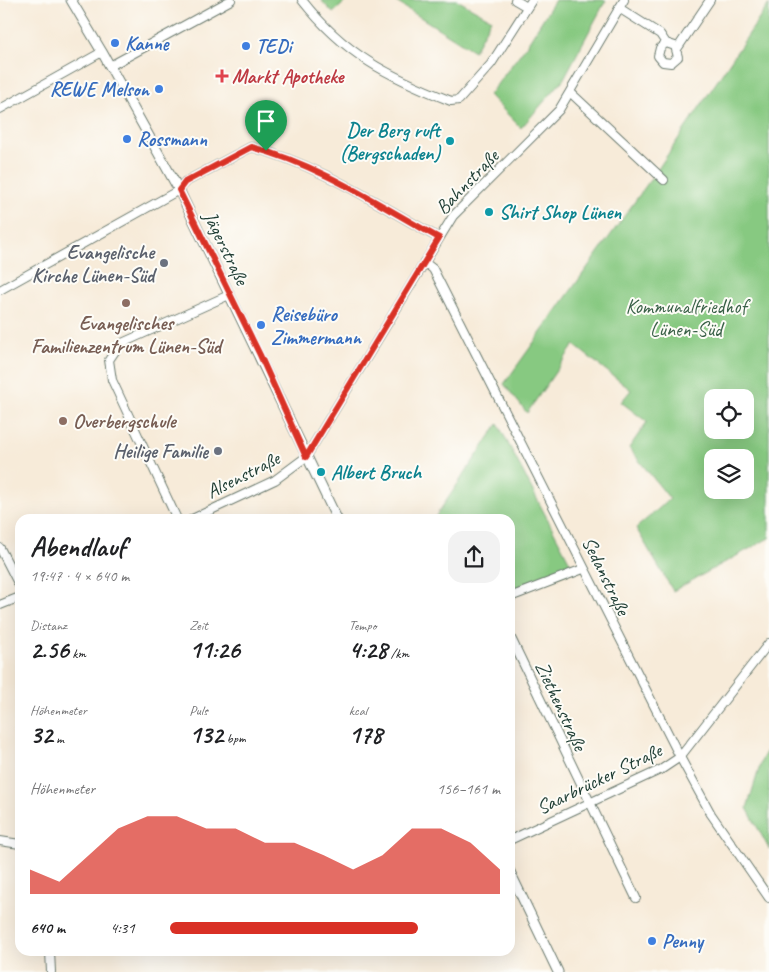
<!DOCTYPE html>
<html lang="de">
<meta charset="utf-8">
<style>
:root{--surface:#fff;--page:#f2f2f2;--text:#202124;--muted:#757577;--accent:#d93025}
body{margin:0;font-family:Caveat,sans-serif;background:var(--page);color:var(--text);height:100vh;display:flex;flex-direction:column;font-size:19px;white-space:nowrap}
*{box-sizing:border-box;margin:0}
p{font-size:16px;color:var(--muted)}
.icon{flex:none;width:28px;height:28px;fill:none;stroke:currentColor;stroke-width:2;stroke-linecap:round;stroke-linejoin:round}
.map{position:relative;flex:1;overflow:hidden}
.side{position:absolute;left:15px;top:514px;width:500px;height:442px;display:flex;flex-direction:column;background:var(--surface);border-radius:15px;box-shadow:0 5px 20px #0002}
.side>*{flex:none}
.controls{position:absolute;left:704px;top:389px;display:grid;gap:10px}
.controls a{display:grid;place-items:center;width:50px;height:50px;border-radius:10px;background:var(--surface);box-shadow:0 5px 20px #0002;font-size:25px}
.pin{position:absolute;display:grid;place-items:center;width:42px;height:42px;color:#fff;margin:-51px -21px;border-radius:50% 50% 50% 0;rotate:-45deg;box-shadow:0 0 5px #0007}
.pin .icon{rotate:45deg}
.round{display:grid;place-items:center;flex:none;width:52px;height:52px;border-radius:15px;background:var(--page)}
.head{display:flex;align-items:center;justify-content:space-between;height:85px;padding:0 15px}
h1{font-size:28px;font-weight:600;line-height:38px}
.figures{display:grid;grid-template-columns:repeat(3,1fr);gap:8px;height:85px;padding:5px 15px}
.figures div{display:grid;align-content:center}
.figures b{font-size:25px;font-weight:600}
.figures small{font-size:14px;font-weight:400}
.figures p{font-size:14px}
.chart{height:140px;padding:10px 15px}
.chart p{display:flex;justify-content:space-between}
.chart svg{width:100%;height:90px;margin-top:5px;fill:var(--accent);opacity:.7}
ul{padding:0 15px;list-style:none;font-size:16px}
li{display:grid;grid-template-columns:80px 60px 1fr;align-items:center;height:38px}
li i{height:12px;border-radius:6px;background:var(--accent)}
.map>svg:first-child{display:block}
</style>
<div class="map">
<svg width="769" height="972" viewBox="0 0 769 972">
<rect width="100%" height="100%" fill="#fdfcf7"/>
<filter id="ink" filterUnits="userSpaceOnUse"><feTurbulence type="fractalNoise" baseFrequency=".02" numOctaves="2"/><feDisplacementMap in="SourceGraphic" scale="10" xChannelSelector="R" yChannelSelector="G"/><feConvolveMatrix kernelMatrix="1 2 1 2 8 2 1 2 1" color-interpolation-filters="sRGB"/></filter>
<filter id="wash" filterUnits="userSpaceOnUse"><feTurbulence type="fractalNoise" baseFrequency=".0096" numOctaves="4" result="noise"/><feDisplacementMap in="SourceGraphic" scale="20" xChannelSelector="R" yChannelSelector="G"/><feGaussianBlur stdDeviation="1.12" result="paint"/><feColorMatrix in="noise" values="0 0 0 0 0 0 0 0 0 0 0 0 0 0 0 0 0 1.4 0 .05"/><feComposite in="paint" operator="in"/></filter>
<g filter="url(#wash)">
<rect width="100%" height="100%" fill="#f7ebd9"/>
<!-- green -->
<g fill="#87c981" stroke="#53835a" fill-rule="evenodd">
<path d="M321 0H347L333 13Z"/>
<path d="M393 0H457L491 19 474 51Z"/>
<path d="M555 0H606L563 80 521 128 489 95 526 46Z"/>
<path d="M769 4V538L673 591 636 528 670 499 629 448 647 422 621 402 631 390 574 345 527 413 504 384 658 169ZM712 398H745V430H712ZM712 458H745V490H712Z"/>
<path d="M498 424 574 570 510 594V519H434Z"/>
<path d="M769 747V849L747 808 762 759Z"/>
</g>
</g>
<g filter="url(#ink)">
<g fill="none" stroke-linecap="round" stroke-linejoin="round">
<defs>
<g id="minor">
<path d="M302 0C345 55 388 76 451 101L459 100 491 64 532 0"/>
<path d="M515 0 527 7"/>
<path d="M619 8 660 34 666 43 675 46 678 57 671 63 663 62 658 56 660 48 666 43"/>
<path d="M677 49 710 0"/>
<path d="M110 66 231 0"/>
<path d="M571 93 664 180"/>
<path d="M0 109 102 52"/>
<path d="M424 262 433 269 680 757 711 814 769 898"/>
<path d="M0 290 179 190 185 182 251 147C318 164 379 205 439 238"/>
<path d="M177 519 112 380 109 360 120 344 229 295"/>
<path d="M192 519 275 480 306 457 453 216 559 110 624 0"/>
<path d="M0 548 20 587"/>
<path d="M510 597 583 569"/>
<path d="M0 605 20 597"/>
<path d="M510 636 636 898"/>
<path d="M510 840 662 769 680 757 769 643"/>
<path d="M0 841 20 844"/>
<path d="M50 951 51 972"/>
</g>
<g id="tertiary">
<path d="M71 0 102 52 179 190 337 519"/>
<path d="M510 872 558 972"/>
</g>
</defs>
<!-- minor casing -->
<use href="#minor" stroke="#6b7a6e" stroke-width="10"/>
<!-- tertiary casing -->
<use href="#tertiary" stroke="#6b7a6e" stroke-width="11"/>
<!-- minor -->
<use href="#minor" stroke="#fff" stroke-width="8"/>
<!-- tertiary -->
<use href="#tertiary" stroke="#fff" stroke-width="9"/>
</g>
</g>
<g fill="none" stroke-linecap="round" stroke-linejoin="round" filter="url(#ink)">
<defs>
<path id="route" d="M251 147C318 164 379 205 439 238L306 457 260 355 179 190 185 182Z"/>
</defs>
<!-- route casing -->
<use href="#route" stroke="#fff" stroke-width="10"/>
<!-- route -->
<use href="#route" stroke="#d93025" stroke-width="6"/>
</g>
<!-- markers -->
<g fill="#3f7fe0" stroke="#fdfcf7" stroke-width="2">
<circle cx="115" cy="43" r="5"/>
<circle cx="246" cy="46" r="5"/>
<circle cx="159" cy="89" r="5"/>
<circle cx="127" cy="139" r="5"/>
<circle cx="261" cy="325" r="5"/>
<circle cx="652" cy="941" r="5"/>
</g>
<path fill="#e0444e" stroke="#fdfcf7" stroke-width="2" d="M219.5 68.5h5v5h5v5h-5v5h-5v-5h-5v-5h5z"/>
<g fill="#0f9aa8" stroke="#fdfcf7" stroke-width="2">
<circle cx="450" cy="141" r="5"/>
<circle cx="489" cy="212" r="5"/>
<circle cx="321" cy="472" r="5"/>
</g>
<g fill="#6b7280" stroke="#fdfcf7" stroke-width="2">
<circle cx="164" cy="263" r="5"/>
<circle cx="218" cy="451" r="5"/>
</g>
<g fill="#8d6e63" stroke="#fdfcf7" stroke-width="2">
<circle cx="126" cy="303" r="5"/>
<circle cx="63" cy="421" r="5"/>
</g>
<g text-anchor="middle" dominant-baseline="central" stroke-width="4" stroke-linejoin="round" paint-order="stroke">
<!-- shop labels -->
<g font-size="20" font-weight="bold" fill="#366cbe" stroke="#fdfcf7" text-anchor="start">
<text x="125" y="43">Kanne</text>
<text x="256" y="46">TEDi</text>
<text x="149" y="89" text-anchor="end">REWE Melson</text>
<text x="137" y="139">Rossmann</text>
<text x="271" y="314">Reisebüro<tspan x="271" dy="23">Zimmermann</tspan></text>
<text x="662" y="941">Penny</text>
</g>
<!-- health labels -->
<g font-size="20" font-weight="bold" fill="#be3a42" stroke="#fdfcf7" text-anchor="start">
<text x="232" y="76">Markt Apotheke</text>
</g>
<!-- culture labels -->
<g font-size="20" font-weight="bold" fill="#0d838f" stroke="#fdfcf7" text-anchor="start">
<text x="440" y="130" text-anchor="end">Der Berg ruft<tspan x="440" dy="23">(Bergschaden)</tspan></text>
<text x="499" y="212">Shirt Shop Lünen</text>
<text x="331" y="472">Albert Bruch</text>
</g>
<!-- street labels -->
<g font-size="20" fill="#1f3d34" stroke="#fdfcf7">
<text transform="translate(467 182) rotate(-46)">Bahnstraße</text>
<text transform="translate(226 248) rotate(64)">Jägerstraße</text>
<text transform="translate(243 475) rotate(-27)">Alsenstraße</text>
<text transform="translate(606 576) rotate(64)">Sedanstraße</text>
<text transform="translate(561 706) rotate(65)">Ziethenstraße</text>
<text transform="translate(599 779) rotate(-26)">Saarbrücker Straße</text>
</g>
<!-- worship labels -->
<g font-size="20" font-weight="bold" fill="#5b616d" stroke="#fdfcf7" text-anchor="end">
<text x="154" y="252">Evangelische<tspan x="154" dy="23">Kirche Lünen-Süd</tspan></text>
<text x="208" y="451">Heilige Familie</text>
</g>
<!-- park labels -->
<g font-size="20" fill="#396047" stroke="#fdfcf7">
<text x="686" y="306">Kommunalfriedhof<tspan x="686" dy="23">Lünen-Süd</tspan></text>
</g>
<!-- education labels -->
<g font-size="20" font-weight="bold" fill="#785e54" stroke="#fdfcf7">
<text x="126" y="323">Evangelisches<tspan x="126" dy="23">Familienzentrum Lünen-Süd</tspan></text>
<text x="73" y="421" text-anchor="start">Overbergschule</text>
</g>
</g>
</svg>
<div class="controls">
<a><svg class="icon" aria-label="locate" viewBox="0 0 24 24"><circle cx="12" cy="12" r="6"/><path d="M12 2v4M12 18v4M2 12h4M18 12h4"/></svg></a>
<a><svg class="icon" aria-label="layers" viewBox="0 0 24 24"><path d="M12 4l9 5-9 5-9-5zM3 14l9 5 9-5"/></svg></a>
</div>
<div class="pin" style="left:266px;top:151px;background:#1e9e55"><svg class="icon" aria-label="arrive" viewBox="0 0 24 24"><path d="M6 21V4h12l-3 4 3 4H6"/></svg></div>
<section class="side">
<div class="head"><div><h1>Abendlauf</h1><p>19:47 · 4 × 640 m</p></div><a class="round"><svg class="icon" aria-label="share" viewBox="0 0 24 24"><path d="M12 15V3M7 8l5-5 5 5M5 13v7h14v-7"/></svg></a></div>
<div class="figures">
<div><p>Distanz</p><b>2.56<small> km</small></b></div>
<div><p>Zeit</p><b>11:26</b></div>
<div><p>Tempo</p><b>4:28<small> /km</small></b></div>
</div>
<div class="figures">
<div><p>Höhenmeter</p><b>32<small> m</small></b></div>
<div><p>Puls</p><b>132<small> bpm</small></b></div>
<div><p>kcal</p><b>178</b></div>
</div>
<div class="chart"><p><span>Höhenmeter</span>156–161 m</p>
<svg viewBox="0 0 160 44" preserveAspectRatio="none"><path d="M0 44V32L10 38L20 25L30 12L40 6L50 6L60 12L70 12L80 19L90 19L100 25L110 32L120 25L130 12L140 12L150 19L160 32V44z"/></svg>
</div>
<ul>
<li><b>640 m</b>4:31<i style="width:75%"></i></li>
</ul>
</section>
</div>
